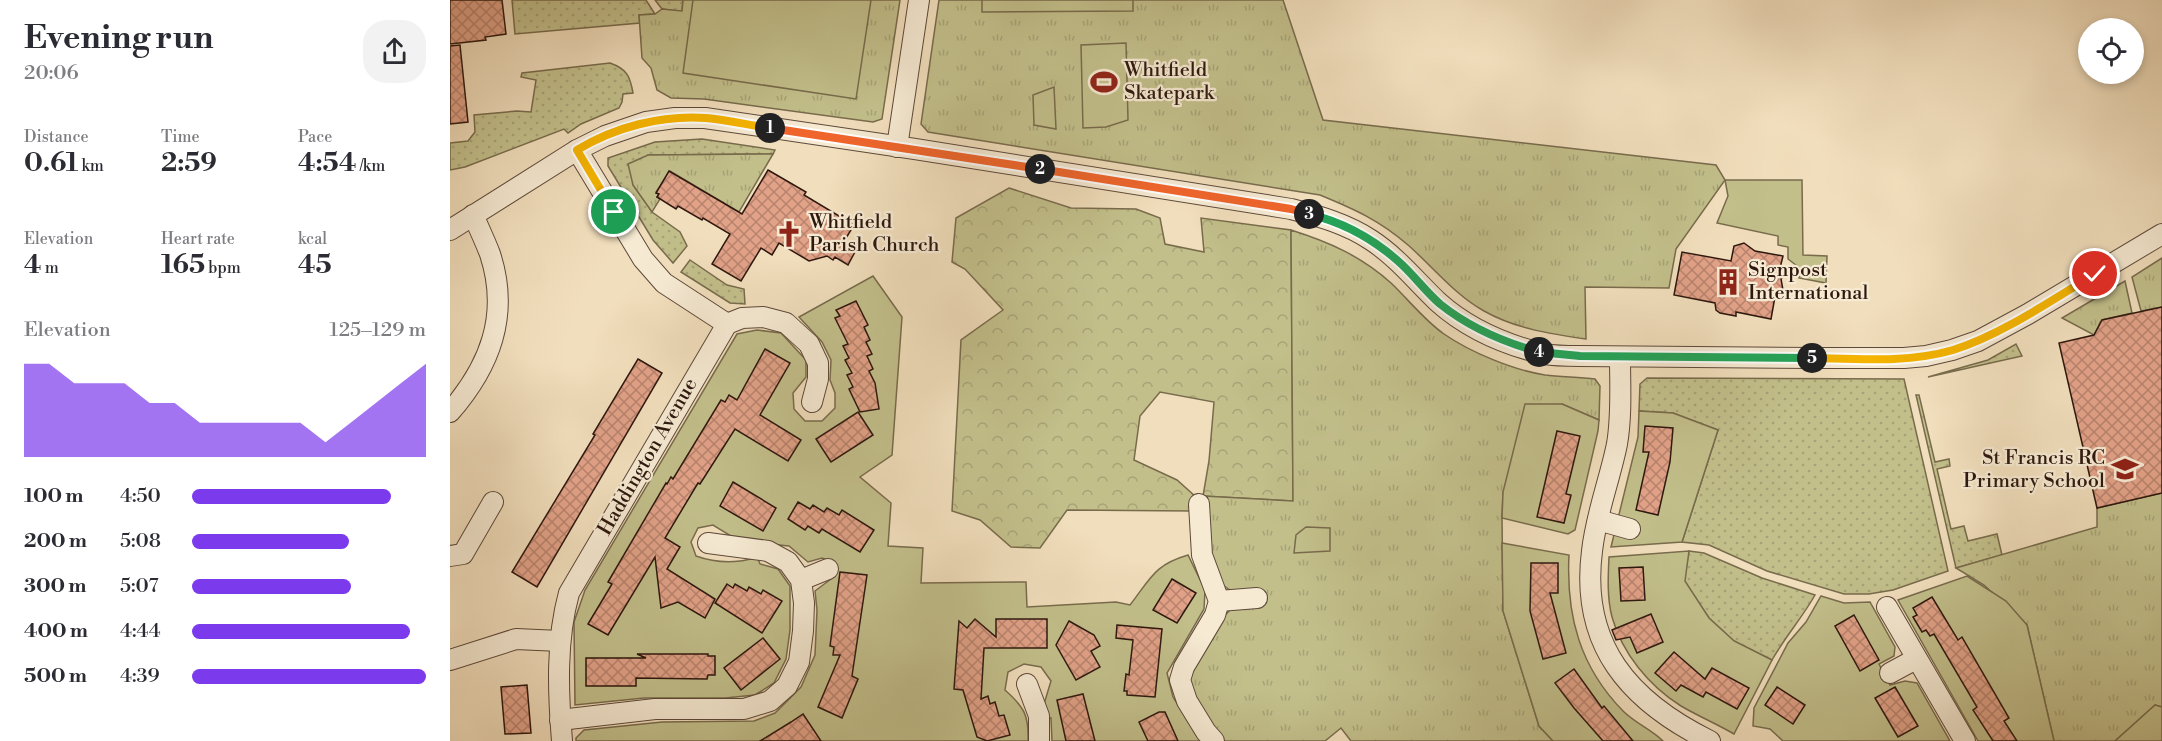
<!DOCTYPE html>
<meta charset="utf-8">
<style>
:root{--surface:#fff;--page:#f2f2f3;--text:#2b2b33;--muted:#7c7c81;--accent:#7c3aed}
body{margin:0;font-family:"Libre Bodoni",serif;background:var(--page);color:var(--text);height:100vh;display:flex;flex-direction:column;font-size:22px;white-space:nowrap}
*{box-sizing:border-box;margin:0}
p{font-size:20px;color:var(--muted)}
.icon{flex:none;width:33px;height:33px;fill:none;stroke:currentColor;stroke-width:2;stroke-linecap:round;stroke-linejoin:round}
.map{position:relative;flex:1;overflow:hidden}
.drawer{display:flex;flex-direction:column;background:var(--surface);width:450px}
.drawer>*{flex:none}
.fabs{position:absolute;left:1628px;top:18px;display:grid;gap:12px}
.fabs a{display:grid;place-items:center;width:66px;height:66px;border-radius:50%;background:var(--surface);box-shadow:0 3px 9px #0003;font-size:30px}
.pin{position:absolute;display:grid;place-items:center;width:51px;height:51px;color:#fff;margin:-26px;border:3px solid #fff;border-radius:50%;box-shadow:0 2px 6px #0007}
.km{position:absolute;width:30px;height:30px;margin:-15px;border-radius:50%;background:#222;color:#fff;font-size:16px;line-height:30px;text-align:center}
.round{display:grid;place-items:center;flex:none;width:63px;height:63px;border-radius:24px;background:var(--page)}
.head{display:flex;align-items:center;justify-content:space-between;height:102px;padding:0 24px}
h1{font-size:33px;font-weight:800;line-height:45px}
.stats{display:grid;grid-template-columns:repeat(3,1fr);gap:9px;height:102px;padding:6px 24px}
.stats div{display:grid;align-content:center}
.stats b{font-size:26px;font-weight:800}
.stats small{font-size:16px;font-weight:400}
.stats p{font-size:16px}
.chart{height:168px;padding:12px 24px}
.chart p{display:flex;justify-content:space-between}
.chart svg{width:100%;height:108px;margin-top:6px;fill:var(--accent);opacity:.7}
ul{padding:0 24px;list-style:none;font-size:20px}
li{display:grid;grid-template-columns:96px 72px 1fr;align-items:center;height:45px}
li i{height:15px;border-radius:8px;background:var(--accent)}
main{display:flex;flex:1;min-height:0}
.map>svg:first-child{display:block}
</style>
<main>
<section class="drawer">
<div class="head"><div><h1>Evening run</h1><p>20:06</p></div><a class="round"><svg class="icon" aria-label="share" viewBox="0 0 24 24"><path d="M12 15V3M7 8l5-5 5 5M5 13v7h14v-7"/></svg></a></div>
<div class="stats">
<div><p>Distance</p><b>0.61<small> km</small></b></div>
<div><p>Time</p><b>2:59</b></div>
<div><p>Pace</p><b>4:54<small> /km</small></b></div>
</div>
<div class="stats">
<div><p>Elevation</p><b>4<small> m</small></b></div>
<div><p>Heart rate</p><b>165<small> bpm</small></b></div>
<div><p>kcal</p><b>45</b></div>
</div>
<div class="chart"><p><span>Elevation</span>125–129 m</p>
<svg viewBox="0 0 160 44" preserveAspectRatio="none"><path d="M0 44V6L10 6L20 14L30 14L40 14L50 22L60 22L70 30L80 30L90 30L100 30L110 30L120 38L130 30L140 22L150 14L160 6V44z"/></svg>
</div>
<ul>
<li><b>100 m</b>4:50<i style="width:85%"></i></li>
<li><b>200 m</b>5:08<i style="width:67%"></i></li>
<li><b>300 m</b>5:07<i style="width:68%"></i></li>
<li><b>400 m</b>4:44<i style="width:93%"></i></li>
<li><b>500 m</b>4:39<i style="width:100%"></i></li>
</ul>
</section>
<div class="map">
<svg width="1712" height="741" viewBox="0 0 1712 741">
<defs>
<pattern id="grass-dots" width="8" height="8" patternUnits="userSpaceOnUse" patternTransform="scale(1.5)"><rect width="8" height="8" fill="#c2bf8b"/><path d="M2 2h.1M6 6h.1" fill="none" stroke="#a7a377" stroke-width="1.8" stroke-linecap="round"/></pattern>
<pattern id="forest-crowns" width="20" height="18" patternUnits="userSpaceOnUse" patternTransform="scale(1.5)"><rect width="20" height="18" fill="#c2bf8b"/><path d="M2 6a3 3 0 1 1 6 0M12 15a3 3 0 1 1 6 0" fill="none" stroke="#a7a377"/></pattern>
<pattern id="park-tufts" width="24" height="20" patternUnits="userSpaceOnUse" patternTransform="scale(1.5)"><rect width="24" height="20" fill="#c2bf8b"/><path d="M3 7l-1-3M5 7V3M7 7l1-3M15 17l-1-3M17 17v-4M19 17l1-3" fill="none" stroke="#a7a377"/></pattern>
<pattern id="building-cross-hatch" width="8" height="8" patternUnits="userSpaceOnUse" patternTransform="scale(1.5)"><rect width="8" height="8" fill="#e2a288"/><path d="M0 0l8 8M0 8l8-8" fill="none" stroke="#b8836e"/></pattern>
</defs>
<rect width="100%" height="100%" fill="#f1debc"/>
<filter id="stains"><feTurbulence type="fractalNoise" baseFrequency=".00333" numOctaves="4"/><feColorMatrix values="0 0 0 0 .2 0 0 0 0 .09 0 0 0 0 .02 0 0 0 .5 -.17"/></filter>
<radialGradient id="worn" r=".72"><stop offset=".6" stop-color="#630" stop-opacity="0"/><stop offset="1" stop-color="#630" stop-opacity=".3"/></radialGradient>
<!-- grass -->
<g fill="url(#grass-dots)" stroke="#786b4c" stroke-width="1.5">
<path d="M62 0H196L205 14 189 15 190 23 65 34Z"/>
<path d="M205 0H233L232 12 212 9Z"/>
<path d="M160 63C177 69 180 76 183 93L173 94 172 102 169 108 131 124 118 133 114 129 15 167 0 170V143L18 141 25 132 24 115 67 111 81 112 86 80 71 77 72 73Z"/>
<path d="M252 139 325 150 323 154 198 155 183 185 202 212 230 232 237 246 223 263 203 240 158 166V158L205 142Z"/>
<path d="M240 260 277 285 294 289 295 304 280 303 231 272Z"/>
<path d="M1566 344 1572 356 1478 377 1538 360Z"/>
<path d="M1197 378 1454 379 1498 571 1443 590 1419 594H1394L1317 571 1259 545 1232 542 1268 430 1223 413 1189 411 1190 384Z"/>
<path d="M1466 395H1469L1485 462 1499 459 1500 466 1487 469 1501 529 1514 526 1518 541 1547 534 1552 555 1506 568Z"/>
<path d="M1239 551 1254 553 1312 578 1365 595C1352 618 1335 637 1322 660L1284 641 1259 618 1234 581Z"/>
</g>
<!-- forest -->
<path fill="url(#forest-crowns)" stroke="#786b4c" stroke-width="1.5" d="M559 188 621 208 686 209 710 218 715 244 754 252 751 218 841 230 843 501 753 496 759 461 764 402 710 392 690 416 684 460 727 480 746 497 743 511 617 510 590 548 561 547 530 520 502 511 511 340 553 310 515 269 502 262 506 218Z"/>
<!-- park -->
<g fill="url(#park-tufts)" stroke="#786b4c" stroke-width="1.5">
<path d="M233 0H450L432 119 423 122 254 99 221 98 207 90 201 68 192 58 189 15 205 14 212 9 232 11Z"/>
<path d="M489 0H833L873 120 1266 165 1275 180 1226 249 1219 288 1135 287 1136 339C1101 334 1066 329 1034 311 1005 295 983 267 958 245 929 220 904 209 870 195L478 132 471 124Z"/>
<path d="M323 154 289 212 220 171 206 192 209 194 207 197 210 199 202 212 183 185 178 164 198 155Z"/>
<path d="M841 230C879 242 911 256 941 283 958 299 974 320 994 334 1020 352 1063 370 1095 375 1111 377 1128 377 1145 379L1150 386 1149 420 1112 404 1053 492 1052 518 1053 611 1089 726 1103 741H901L891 728 875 741H775C762 727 739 700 738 680 738 669 749 656 755 646 763 632 770 619 782 608L781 591 770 583 761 568 753 496 843 501Z"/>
<path d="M1712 258V307L1691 311 1682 277Z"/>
<path d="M1675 281 1682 313 1652 320 1644 335 1612 318Z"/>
<path d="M1712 493V707L1705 705 1665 741H1604L1577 625 1534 585 1506 568 1647 527V508Z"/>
</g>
<!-- garden -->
<g fill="#c2bf8b" stroke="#786b4c" stroke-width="1.5">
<path d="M243 0H421L406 99 233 73Z"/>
<path d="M532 0H683V11L532 12Z"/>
<path d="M676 43 678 120 656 127 633 128 631 45Z"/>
<path d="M604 87 606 129 584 125 583 95Z"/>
<path d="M1275 180H1352L1353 255 1377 256 1376 283 1349 278 1351 269 1338 259V247L1328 245V236L1267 223 1278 196Z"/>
<path d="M423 276 452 317 442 455 410 477 441 503 438 546 473 548 471 583 576 582 577 607 666 602 680 605C701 578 704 565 738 555L755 590 754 609 717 673 723 697 750 741H602L601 718 597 719 594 704 601 681 591 667 574 664 558 672 555 690C574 707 579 715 578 741H126V738L134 730 212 722 304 721 325 713 351 687 365 655 367 610 365 591 385 576 384 562 372 558 358 562 339 546 289 541 263 525 248 528 241 542 246 556C260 561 274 563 290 561 297 560 301 558 308 559L310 564 328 569 340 586V630L336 659 324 683 305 695 275 698H194L125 705 124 622 135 590 287 334 307 330 331 333 356 360V377L343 393 344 409 355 421H372L385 408V393L380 380 381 360 372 342 349 317Z"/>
<path d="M1075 404H1112L1149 420 1148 431 1125 530 1118 534 1052 518 1053 492Z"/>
<path d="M1189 411 1223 413 1268 430 1232 542 1161 547 1188 437Z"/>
<path d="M856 527 880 528V551L844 553 846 535Z"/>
<path d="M1052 543 1119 555C1116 616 1130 667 1173 711 1185 723 1202 730 1213 741H1103L1089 726 1053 611Z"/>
<path d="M1239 551 1235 581 1259 618 1284 641 1322 660 1284 734C1267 724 1248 716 1231 706 1199 686 1172 653 1162 617 1157 598 1158 577 1159 557Z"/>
<path d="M1517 576 1556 601 1577 625 1604 741H1528L1448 600Z"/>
<path d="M1371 596 1394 603 1420 602 1445 647 1444 656 1429 664 1440 685 1455 681 1467 683 1500 741H1333L1320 729 1303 726 1304 708 1338 643 1356 622Z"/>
<path d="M1705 705 1712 707V741H1665Z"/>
</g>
<!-- building -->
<g fill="url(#building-cross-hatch)" stroke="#2d170e" stroke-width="1.5">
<path d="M0 0H52L56 34 35 37 36 40 0 44Z"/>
<path d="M10 45 18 122 0 124V46Z"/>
<path d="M318 170 356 192 354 195 404 225 393 243 406 250 398 265 385 257 383 260 377 256 359 261 329 243 322 255 311 248 291 281 262 264 280 234 253 218 252 220 228 206 226 209 207 197 209 194 206 193 219 171 292 214Z"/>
<path d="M1294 243 1305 251 1333 256 1330 268 1337 271 1331 279 1333 290 1326 291 1321 319 1286 312V316L1270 313 1266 310 1265 303 1224 295 1232 252 1281 261 1284 246Z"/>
<path d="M406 301 418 325 414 327 420 340 416 342 422 354 417 356 423 369 419 371 425 383 429 409 410 412 399 389 403 387 397 375 402 373 395 360 399 358 393 346 398 344 385 318 390 316 386 310Z"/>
<path d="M1712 307V493L1647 508 1609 343 1644 335 1652 320Z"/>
<path d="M315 349 340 363 310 415 351 440 338 461 285 429 250 484 248 483 215 538 230 547 217 569 265 599 255 618 228 602 211 608 205 557 158 635 138 624 162 584 158 582 216 483 217 484 221 477 223 479 271 400 275 402 279 395 287 400Z"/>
<path d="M188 359 212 373 87 587 62 572 145 435 143 434Z"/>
<path d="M408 412 423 435 381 462 366 439Z"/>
<path d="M1195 426 1223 428 1220 462 1208 515 1186 510 1199 452H1193Z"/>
<path d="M1107 431 1130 436 1116 494 1121 495 1114 523 1087 517Z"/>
<path d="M283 482 326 508 313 531 270 506Z"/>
<path d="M348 502 360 509 363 505 374 512 377 508 389 515 392 510 424 530 410 552 372 529 369 533 358 526 355 530 338 519Z"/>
<path d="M1081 563H1108V593H1100L1116 653 1093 659 1080 611Z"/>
<path d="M1193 567 1195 600 1171 601 1169 568Z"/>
<path d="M390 572 417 575 402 676 408 679 392 718 368 707 390 655H383L384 647 380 646Z"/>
<path d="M722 579 746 593 727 623 703 610Z"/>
<path d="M277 584 283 588 285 584 297 591 299 587 311 594 313 590 332 601 312 633 265 603Z"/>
<path d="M1482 597 1508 640 1512 637 1559 718 1554 721 1567 741H1543L1523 710 1527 707 1484 634 1480 636 1476 630 1472 632 1463 617 1467 615 1463 608Z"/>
<path d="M1201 614 1213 642 1187 653 1180 637 1166 640 1162 630Z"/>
<path d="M1404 615 1429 660 1410 671 1385 626Z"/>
<path d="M525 619 546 637V619H597V648H534L531 699 538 696 540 704 545 702 549 716 554 715 560 735 537 741 527 737 513 690 504 689 509 621 517 628Z"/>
<path d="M619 621 644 635 650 646 641 651 650 667 626 680 606 645Z"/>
<path d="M667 625 712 629 705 697 677 695V691H674L676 674 679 675 683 640 666 638Z"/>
<path d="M313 638 330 659 291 690 274 668Z"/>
<path d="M1224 652 1255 679 1262 668 1299 688 1287 709 1256 692 1253 697 1231 685 1226 691 1205 673Z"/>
<path d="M187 654H258V656H265V675H258L257 679 186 678V686H136V658H196Z"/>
<path d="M1124 669 1152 708 1154 706 1183 741H1153L1124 708 1105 683Z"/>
<path d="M77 685 81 733 55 734 51 687Z"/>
<path d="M1327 687 1355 705 1343 724 1315 705Z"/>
<path d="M1445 687 1468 726 1448 737 1425 698Z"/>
<path d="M633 694 645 741H616L607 700Z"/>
<path d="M709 712H715L728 741H698L689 722Z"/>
<path d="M353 714 371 741H310L341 722Z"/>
</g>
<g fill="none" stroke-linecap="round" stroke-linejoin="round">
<defs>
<g id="minor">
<path d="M447 147 469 0"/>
<path d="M127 150 193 259 214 283 277 324"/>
<path d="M0 230 127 150 155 136 196 122 225 118H255L465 149 841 209C869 216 897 224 921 240 947 257 966 281 988 302 1017 328 1056 345 1094 354 1105 356 1118 356 1130 356L1367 358H1454L1476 356 1502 350 1528 341 1578 314 1712 234"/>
<path d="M1170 357C1170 385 1172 415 1167 444 1160 479 1146 514 1142 551 1130 645 1179 701 1260 741"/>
<path d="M0 412C40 366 60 315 40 254 35 241 29 228 23 215"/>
<path d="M749 504 752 555 769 601 765 615 734 667 730 680 737 701 756 732 764 741"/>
<path d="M1148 520 1180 529"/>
<path d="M0 556 13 554 43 502"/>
<path d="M351 580 378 569"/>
<path d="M769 601 807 598"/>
<path d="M1437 607 1515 741"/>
<path d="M0 660 66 639 110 641"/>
<path d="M1440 673 1466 659"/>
<path d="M577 684 589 716V741"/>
<path d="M110 720 205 709H294L320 701 337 686 349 662 353 631 354 603 351 580 338 562 318 551 258 543"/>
<path d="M112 741C108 692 106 640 119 593L277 324 292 318 313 317 336 323 359 344 368 363V379L362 402"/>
</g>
</defs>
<!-- minor casing -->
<use href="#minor" stroke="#5e493a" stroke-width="22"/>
<!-- minor -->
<use href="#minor" stroke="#f6ead3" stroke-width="20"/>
</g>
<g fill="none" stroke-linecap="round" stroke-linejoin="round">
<defs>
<path id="split-1" d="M164 212 127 150C165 127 211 115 256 118 277 120 299 125 320 128"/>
<path id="split-2" d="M320 128 590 169"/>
<path id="split-3" d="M590 169 841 209 859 214"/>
<path id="split-4" d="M859 214C892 222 922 238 948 261 963 274 975 291 990 304 1020 328 1053 342 1089 352"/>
<path id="split-5" d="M1089 352 1130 356 1362 358"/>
<path id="split-6" d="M1362 358C1408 359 1459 363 1503 350 1551 335 1602 300 1645 274"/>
</defs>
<!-- split-1 casing -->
<use href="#split-1" stroke="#fff" stroke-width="12"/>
<!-- split-2 casing -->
<use href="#split-2" stroke="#fff" stroke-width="12"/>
<!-- split-3 casing -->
<use href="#split-3" stroke="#fff" stroke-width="12"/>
<!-- split-4 casing -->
<use href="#split-4" stroke="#fff" stroke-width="12"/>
<!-- split-5 casing -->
<use href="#split-5" stroke="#fff" stroke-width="12"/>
<!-- split-6 casing -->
<use href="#split-6" stroke="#fff" stroke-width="12"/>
<!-- split-1 -->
<use href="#split-1" stroke="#f5b400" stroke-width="8"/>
<!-- split-2 -->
<use href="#split-2" stroke="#f0652b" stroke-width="8"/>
<!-- split-3 -->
<use href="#split-3" stroke="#f0652b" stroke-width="8"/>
<!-- split-4 -->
<use href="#split-4" stroke="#22a559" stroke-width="8"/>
<!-- split-5 -->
<use href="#split-5" stroke="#22a559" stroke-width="8"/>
<!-- split-6 -->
<use href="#split-6" stroke="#f5b400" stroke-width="8"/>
</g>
<!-- icons -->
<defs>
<symbol id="stadium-bare" viewBox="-9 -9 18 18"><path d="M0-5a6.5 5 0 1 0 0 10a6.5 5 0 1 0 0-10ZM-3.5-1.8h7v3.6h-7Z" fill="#8f2418" stroke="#f6ead3" stroke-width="2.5" paint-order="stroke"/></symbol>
<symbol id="church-bare" viewBox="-9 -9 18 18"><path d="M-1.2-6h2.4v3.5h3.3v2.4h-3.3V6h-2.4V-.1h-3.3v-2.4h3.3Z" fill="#8f2418" stroke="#f6ead3" stroke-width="2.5" paint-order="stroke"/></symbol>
<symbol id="building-bare" viewBox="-9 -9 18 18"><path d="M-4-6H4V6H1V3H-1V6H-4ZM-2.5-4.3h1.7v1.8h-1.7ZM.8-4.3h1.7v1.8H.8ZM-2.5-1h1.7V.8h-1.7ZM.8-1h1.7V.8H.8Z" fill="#8f2418" stroke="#f6ead3" stroke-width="2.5" paint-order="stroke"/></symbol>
<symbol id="school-bare" viewBox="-9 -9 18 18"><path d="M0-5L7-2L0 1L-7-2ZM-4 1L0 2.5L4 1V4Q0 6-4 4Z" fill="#8f2418" stroke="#f6ead3" stroke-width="2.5" paint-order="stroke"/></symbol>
</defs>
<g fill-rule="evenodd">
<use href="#stadium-bare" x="635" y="63" width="38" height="38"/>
<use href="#church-bare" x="320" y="215" width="38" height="38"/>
<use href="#building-bare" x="1259" y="263" width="38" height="38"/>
<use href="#school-bare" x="1656" y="450" width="38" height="38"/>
</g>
<g text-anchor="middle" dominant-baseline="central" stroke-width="4.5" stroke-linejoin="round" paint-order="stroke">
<!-- poi labels -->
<g font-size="20" fill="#2d170e" stroke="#f6ead3" text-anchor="start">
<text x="674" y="70">Whitfield<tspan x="674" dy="23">Skatepark</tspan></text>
<text x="359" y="222">Whitfield<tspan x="359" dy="23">Parish Church</tspan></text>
<text x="1298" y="270">Signpost<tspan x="1298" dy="23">International</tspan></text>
<text x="1655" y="458" text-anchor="end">St Francis RC<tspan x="1655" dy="23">Primary School</tspan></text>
</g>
<!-- street labels -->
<g font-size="20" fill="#2d170e" stroke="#f6ead3">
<text transform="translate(198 457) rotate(-60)">Haddington Avenue</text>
</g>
</g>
<rect width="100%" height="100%" filter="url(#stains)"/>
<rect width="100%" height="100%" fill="url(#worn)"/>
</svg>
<div class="fabs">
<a><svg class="icon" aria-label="locate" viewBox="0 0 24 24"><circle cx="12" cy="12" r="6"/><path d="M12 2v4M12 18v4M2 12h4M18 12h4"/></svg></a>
</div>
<div class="pin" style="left:164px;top:212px;background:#1e9e55"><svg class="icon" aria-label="arrive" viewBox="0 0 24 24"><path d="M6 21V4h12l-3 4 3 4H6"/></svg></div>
<div class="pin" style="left:1645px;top:274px;background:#d93025"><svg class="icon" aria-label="check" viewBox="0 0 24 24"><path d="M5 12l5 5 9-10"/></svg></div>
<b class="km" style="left:320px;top:128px">1</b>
<b class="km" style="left:590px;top:169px">2</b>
<b class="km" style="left:859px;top:214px">3</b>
<b class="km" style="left:1089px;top:352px">4</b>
<b class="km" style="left:1362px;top:358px">5</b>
</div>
</main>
